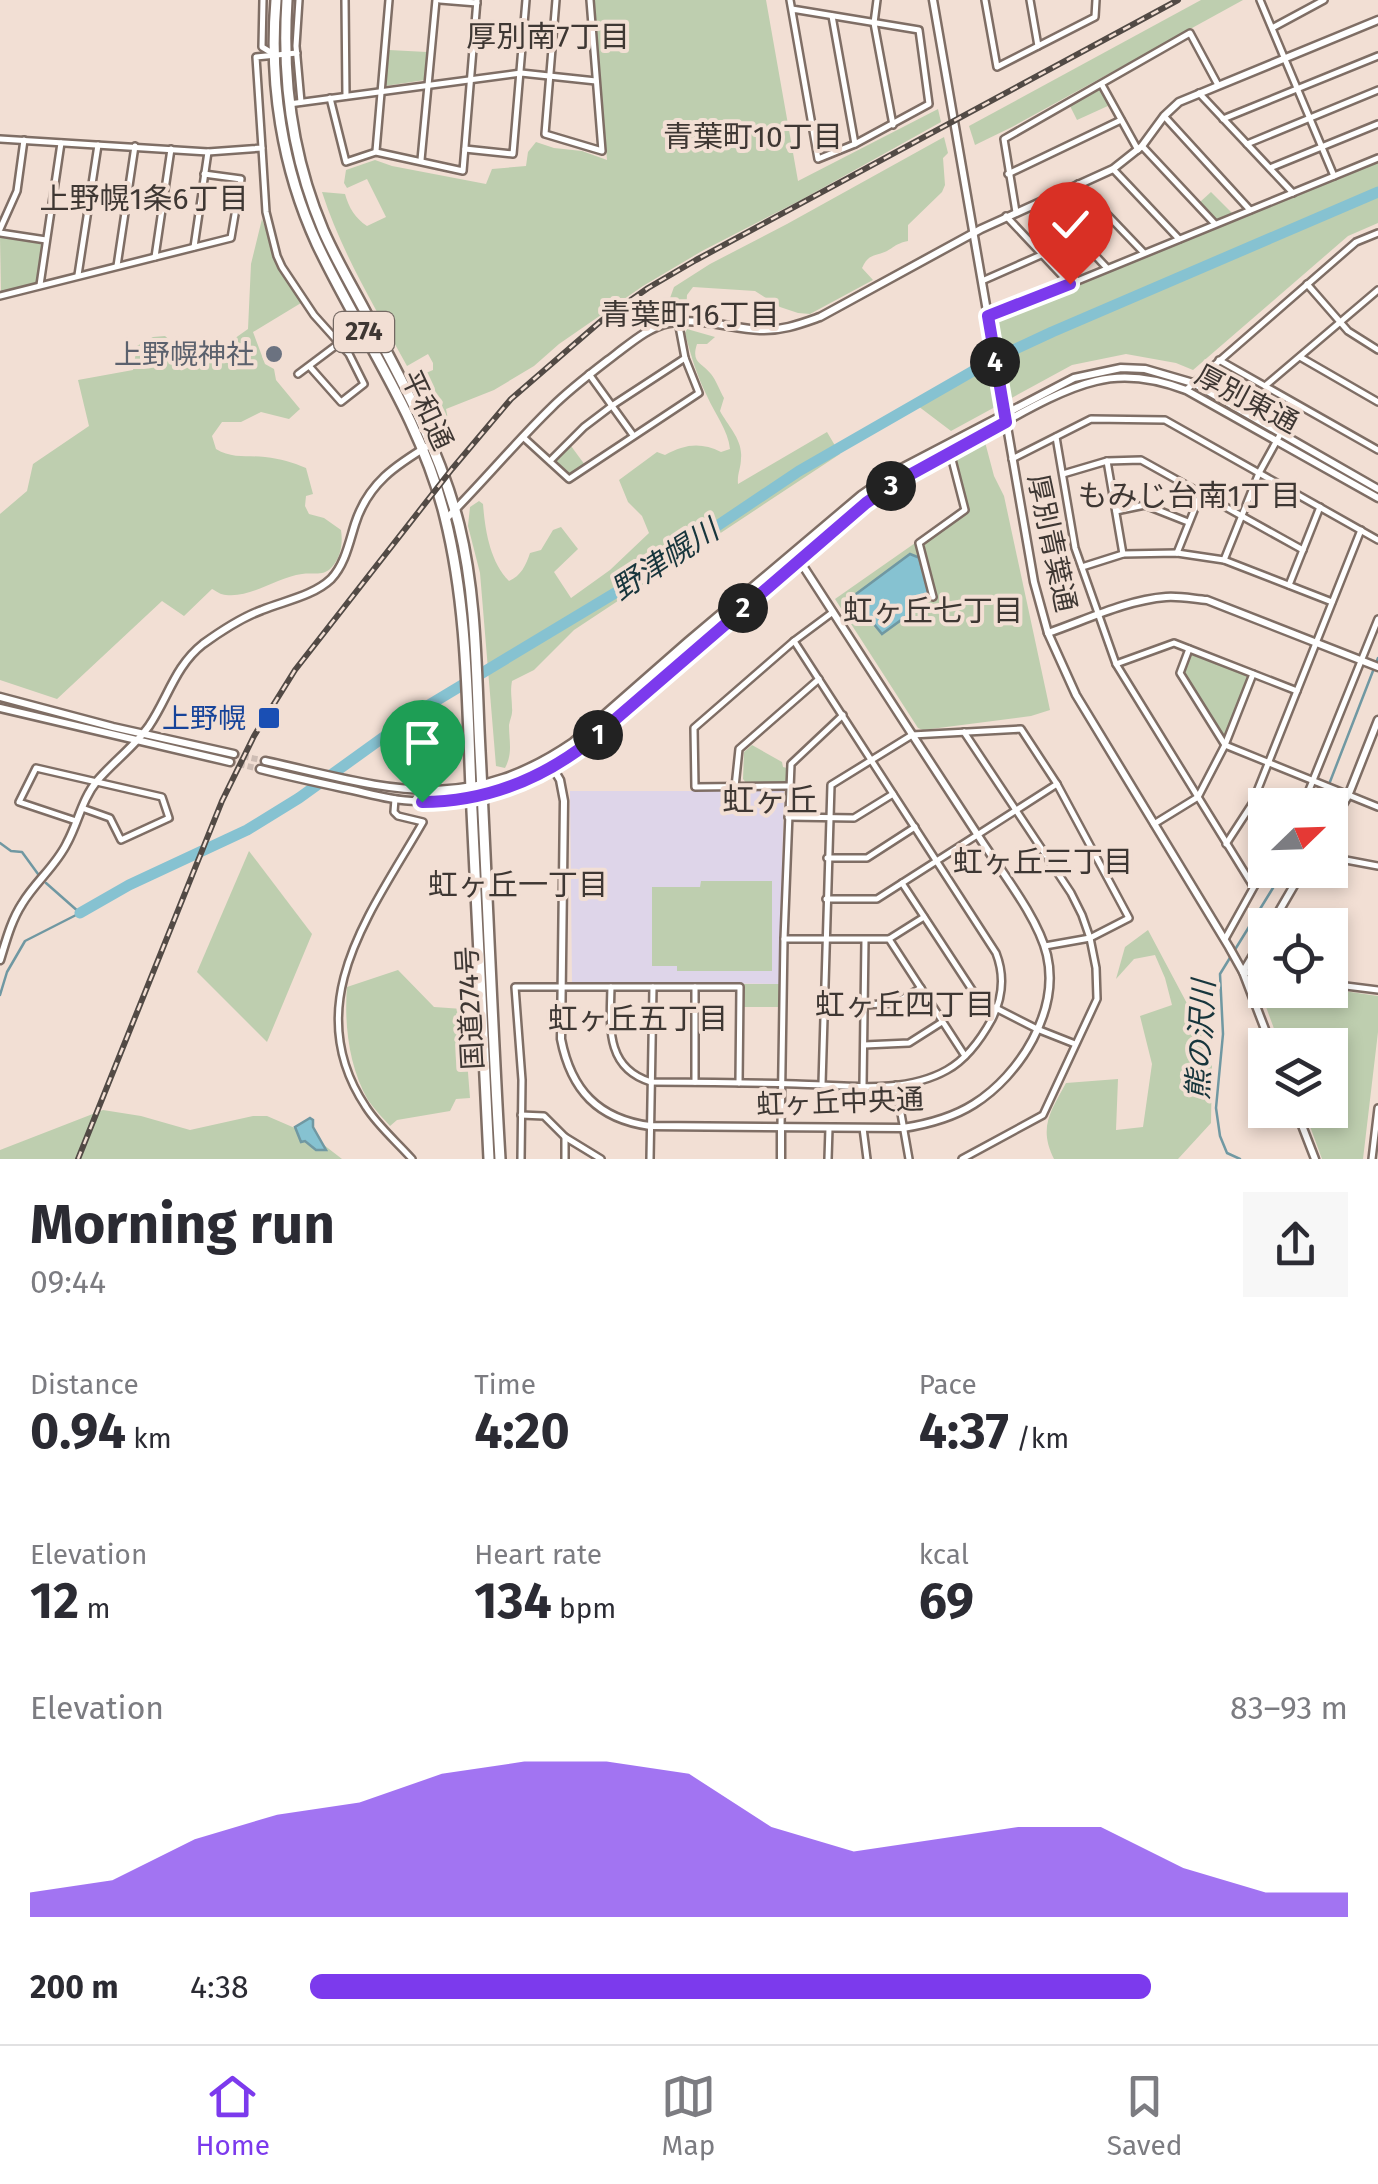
<!DOCTYPE html>
<meta charset="utf-8">
<style>
:root{--surface:#fff;--page:#f7f7f7;--text:#2b2b33;--muted:#7c7c81;--line:#e1e1e2;--accent:#7c3aed}
body{margin:0;font-family:"Fira Sans","Noto Sans JP",sans-serif;background:var(--page);color:var(--text);height:100vh;display:flex;flex-direction:column;font-size:38px;white-space:nowrap}
*{box-sizing:border-box;margin:0}
p{font-size:32px;color:var(--muted)}
.icon{flex:none;width:55px;height:55px;fill:none;stroke:currentColor;stroke-width:2;stroke-linecap:round;stroke-linejoin:round}
.map{position:relative;height:1159px;overflow:hidden}
.sheet{display:flex;flex-direction:column;background:var(--surface);flex:1}
.sheet>*{flex:none}
.needle{width:65px;rotate:67deg}
.fabs{position:absolute;left:1248px;top:788px;display:grid;gap:20px}
.fabs a{display:grid;place-items:center;width:100px;height:100px;border-radius:0px;background:var(--surface);box-shadow:0 5px 15px #0003;font-size:50px}
.pin{position:absolute;display:grid;place-items:center;width:85px;height:85px;color:#fff;margin:-102px -42px;border-radius:50% 50% 50% 0;rotate:-45deg;box-shadow:0 0 10px #0007}
.pin .icon{rotate:45deg}
.km{position:absolute;width:50px;height:50px;margin:-25px;border-radius:50%;background:#222;color:#fff;font-size:28px;line-height:50px;text-align:center}
.round{display:grid;place-items:center;flex:none;width:105px;height:105px;border-radius:0px;background:var(--page)}
.head{display:flex;align-items:center;justify-content:space-between;height:170px;padding:0 30px}
h1{font-size:55px;font-weight:700;line-height:75px}
.stats{display:grid;grid-template-columns:repeat(3,1fr);gap:15px;height:170px;padding:10px 30px}
.stats div{display:grid;align-content:center}
.stats b{font-size:50px;font-weight:700}
.stats small{font-size:28px;font-weight:400}
.stats p{font-size:28px}
.chart{height:280px;padding:20px 30px}
.chart p{display:flex;justify-content:space-between}
.chart svg{width:100%;height:180px;margin-top:10px;fill:var(--accent);opacity:.7}
ul{padding:0 30px;list-style:none;font-size:32px}
li{display:grid;grid-template-columns:160px 120px 1fr;align-items:center;height:75px}
li i{height:25px;border-radius:12px;background:var(--accent)}
.dock{display:flex;justify-content:space-around;align-items:center;height:140px;border-top:2px solid var(--line);background:var(--surface);font-size:28px;color:var(--muted)}
.dock a{display:grid;justify-items:center;gap:5px}
.dock .on{color:var(--accent)}
.map>svg:first-child{display:block}
</style>
<div class="map">
<svg width="1378" height="1159" viewBox="0 0 1378 1159">
<rect width="100%" height="100%" fill="#f2dfd4"/>
<!-- education -->
<path fill="#ded5e9" d="M570 791H784L779 984 572 982Z"/>
<!-- green -->
<g fill="#beceaf">
<path d="M594 0H766L798 181 938 109 941 122 801 200 702 251 643 286 559 344 534 366 494 390 446 409 449 425 437 428 414 378 433 370V363L428 354 407 366C376 309 342 254 322 192L345 194C349 208 355 218 367 226L386 217 367 179 347 188 344 183 346 170 375 160 392 166 486 184 492 169 526 166 528 152 536 142 554 148 582 151 607 160Z"/>
<path d="M1201 0H1243L1012 127 975 145 969 126Z"/>
<path d="M389 50 427 52 425 80 385 86Z"/>
<path d="M1101 89 1110 105 1077 120 1070 106Z"/>
<path d="M944 137 948 153 943 158 945 185 942 192 908 225V241C895 244 896 246 887 251 874 257 869 253 862 268L873 280 810 314 798 313 780 307 755 291 693 287 687 295 686 314 665 312 674 287 710 264 787 224Z"/>
<path d="M1378 161V223L1348 236 1193 370 1176 363 1126 354 1072 365 951 431 918 406 980 373 998 319 1089 279Z"/>
<path d="M1211 192 1232 213 1217 220 1200 202Z"/>
<path d="M262 219 278 265 301 303 253 332 265 364 274 369 276 380 300 409 289 419 261 412 241 422H222L212 436 216 449C232 459 247 455 265 457 281 459 292 462 306 468L313 494 306 496 305 506 309 514 324 518 341 530C343 543 341 557 332 567 323 577 314 572 302 574 277 577 252 598 226 595 221 595 216 591 212 589L184 616 162 601 57 699 0 680V514L27 491 33 464 89 426 78 380 133 370 137 346 153 337 165 336 189 357 214 353 248 329 251 264Z"/>
<path d="M0 236 43 243 36 283 1 292Z"/>
<path d="M687 329 715 337 707 344H697C691 363 701 362 711 374 716 380 720 391 724 398L720 411C728 426 743 440 741 458 741 468 737 474 738 484L827 432 840 454 574 630 534 670 512 681C510 692 512 698 512 708 513 714 510 719 509 725 509 742 513 753 505 768L496 766 480 573 468 526 470 507 479 501 483 504C485 530 490 562 509 581 521 576 526 565 530 553L541 550 553 530 561 527 578 549 554 572 571 598 610 570 649 533 642 516 628 502 619 480 657 452 665 455C685 444 701 442 721 452L730 449C728 430 715 414 707 396 697 376 691 356 685 333Z"/>
<path d="M985 442 994 476 1004 496 1050 710 1031 716 923 730 918 728 835 599 928 534 931 537 969 512 955 458Z"/>
<path d="M571 446 585 465 569 475 555 462Z"/>
<path d="M1189 649 1253 674 1225 745 1180 673Z"/>
<path d="M752 745 782 762 783 767 787 768 786 783H746L743 779 744 752Z"/>
<path d="M249 851 312 934 267 1042 197 972Z"/>
<path d="M701 881H772V971H677V966H652V887H700Z"/>
<path d="M1148 930 1191 1011 1212 1061 1211 1123 1178 1159H1054C1038 1127 1051 1111 1066 1083L1118 1079 1116 1130 1143 1127 1152 1064 1140 1016 1172 1005 1165 978 1155 955 1134 959 1116 979 1125 947Z"/>
<path d="M398 970 434 1007 463 1009 470 1098 456 1099 450 1111 397 1120 390 1126C383 1118 374 1109 368 1100 349 1067 344 1025 347 987Z"/>
<path d="M1255 977 1265 978V990L1330 989 1378 996V1032L1363 1159H1322L1304 1110H1330V1045H1280Z"/>
<rect x="744" y="984" width="35" height="23"/>
<path d="M103 1110 141 1116 190 1130 253 1116H267L311 1135 342 1159H0V1150Z"/>
</g>
<!-- water -->
<g fill="#86c2d1" stroke="#7098a2" stroke-width="2.5">
<path d="M910 554 920 558 929 594 925 597 927 601 882 634 852 597Z"/>
<path d="M310 1118 313 1120V1127L326 1150H316L305 1141 301 1142 295 1127Z"/>
</g>
<g fill="none" stroke-linecap="round" stroke-linejoin="round">
<!-- stream -->
<g stroke="#7098a2" stroke-width="2.5">
<path d="M1321 805 1378 658"/>
<path d="M0 843 11 851 22 852 38 874"/>
<path d="M0 995 7 972 25 941 80 913 46 883"/>
<path d="M1240 1159 1227 1153 1220 1136 1216 1108 1223 1034 1220 974 1284 870"/>
</g>
<!-- river -->
<path stroke="#86c2d1" stroke-width="11" d="M80 913 129 885 247 830 299 798 424 708 635 581 799 471 994 359 1052 332 1378 192"/>
<!-- tertiary-tunnel -->
<g stroke="#cebdb4" stroke-width="6" stroke-dasharray="6 3" stroke-linecap="butt">
<path d="M234 754 265 761"/>
<path d="M230 762 260 769"/>
</g>
<defs>
<g id="minor">
<path d="M263 0 262 47 272 53"/>
<path d="M299 0 296 46 301 102"/>
<path d="M345 0 346 96"/>
<path d="M440 0 477 3"/>
<path d="M556 0 545 134 602 151 590 0"/>
<path d="M790 0 818 159 855 144 929 104 919 30 792 9"/>
<path d="M877 0 874 23 893 125"/>
<path d="M985 0 997 67 1095 17 1096 0"/>
<path d="M1030 0 1038 46"/>
<path d="M1260 0 1334 176"/>
<path d="M832 16 855 144"/>
<path d="M1274 27 1324 0"/>
<path d="M1102 85 1138 150"/>
<path d="M1199 93 1293 193"/>
<path d="M330 98 346 162 376 152 463 171 477 0"/>
<path d="M289 104 521 73 596 81"/>
<path d="M1164 116 1250 210"/>
<path d="M1223 119 1378 56"/>
<path d="M0 139 208 152 262 148 256 57 297 53"/>
<path d="M1247 144 1378 90"/>
<path d="M1142 146 1215 224"/>
<path d="M262 148 266 212 277 256 282 267 314 315 349 354 364 384 341 402 310 367"/>
<path d="M465 149 513 154 526 0"/>
<path d="M376 151 389 0"/>
<path d="M421 160 436 0"/>
<path d="M1270 168 1378 124"/>
<path d="M1113 169 1179 239"/>
<path d="M1008 174 1121 120"/>
<path d="M1078 184 1144 253"/>
<path d="M1043 200 1107 268"/>
<path d="M1016 212 1004 139 1190 33 1218 85"/>
<path d="M1006 216 1069 283"/>
<path d="M0 229 17 191 24 140"/>
<path d="M0 233 46 240"/>
<path d="M194 247 208 152"/>
<path d="M155 257 171 149"/>
<path d="M117 266 135 146"/>
<path d="M78 275 98 145"/>
<path d="M982 281 1041 255"/>
<path d="M1307 284 1348 331 1378 350"/>
<path d="M40 285 61 143"/>
<path d="M0 296 231 238 241 179 204 174"/>
<path d="M987 316 1004 311 1378 158"/>
<path d="M1300 357 1378 402"/>
<path d="M1219 360 1378 450"/>
<path d="M298 374 338 344"/>
<path d="M589 374 633 435"/>
<path d="M1265 386 1378 290"/>
<path d="M1186 390 1356 242 1378 233"/>
<path d="M523 437 569 479 699 393 685 358 678 321"/>
<path d="M1056 437 1075 548 1116 664 1253 886"/>
<path d="M1012 459 1091 419 1165 420 1378 540"/>
<path d="M550 461 584 427 613 405 685 358"/>
<path d="M1107 461 1123 554"/>
<path d="M1063 474 1107 461 1141 460 1303 550"/>
<path d="M1116 511 1145 505 1188 522"/>
<path d="M1177 553 1201 493"/>
<path d="M1224 560 1259 473 1281 433"/>
<path d="M1082 567 1123 554 1177 553 1224 560 1332 602"/>
<path d="M1289 585 1320 507"/>
<path d="M933 597 919 543 965 510 950 452"/>
<path d="M1189 649 1180 673 1225 745 1378 807"/>
<path d="M1116 664 1174 643 1297 691"/>
<path d="M790 786 695 787 694 728 794 641 833 612"/>
<path d="M735 787 739 749 819 679"/>
<path d="M395 799 394 812 398 816 423 822C372 911 297 1004 366 1107 378 1126 397 1142 412 1159"/>
<path d="M1303 805 1378 619"/>
<path d="M788 817 854 818 893 794"/>
<path d="M76 821 19 802 36 768 162 797 169 818 121 840 110 818 82 808"/>
<path d="M1154 824 1198 797 1225 745 1253 674"/>
<path d="M1226 844 1252 804 1361 530"/>
<path d="M1330 857 1378 866"/>
<path d="M827 858H867L915 827"/>
<path d="M902 883 978 999 1037 1029 1075 1044"/>
<path d="M826 899H877L1057 784"/>
<path d="M784 939H889L924 917"/>
<path d="M889 939 965 1056"/>
<path d="M1225 939 1265 867"/>
<path d="M1243 972 1265 975"/>
<path d="M1330 984 1378 990"/>
<path d="M611 987C610 1026 605 1068 651 1082 699 1082 748 1083 796 1084 845 1085 903 1095 947 1070 967 1059 981 1039 992 1019 1003 997 1005 976 996 953L794 641"/>
<path d="M695 987V1082"/>
<path d="M866 1005 895 1003 921 988"/>
<path d="M864 1045 909 1043 942 1022"/>
<path d="M822 1084 831 785 912 735 1021 729 1057 784 1129 918 1090 938 1045 946"/>
<path d="M863 1085 865 940"/>
<path d="M896 1085 909 1159"/>
<path d="M521 1115 544 1116 565 1137 601 1159"/>
<path d="M781 1127 784 939 791 764 843 715"/>
<path d="M863 1128 867 1159"/>
<path d="M565 1137V1159"/>
<path d="M521 1159 522 1080 515 987H740L739 1083"/>
<path d="M650 1159 653 987"/>
<path d="M828 1159 829 1128"/>
<path d="M962 1159 1043 1115 1097 999 1096 968 1090 938 1082 915 1071 893 964 732"/>
<path d="M1372 1159 1378 1108"/>
</g>
<g id="tertiary">
<path d="M933 0 1034 582 1048 633 1076 695 1229 947 1243 972 1271 1045"/>
<path d="M446 519C482 483 515 443 551 408 571 388 594 371 616 354 632 342 649 327 669 323 700 317 729 328 760 330 782 331 800 324 820 317L981 229 1113 169 1142 146 1164 116 1179 102 1378 20"/>
<path d="M1048 633C1086 620 1126 600 1166 597 1180 596 1194 599 1207 600L1378 667"/>
<path d="M0 697 113 727 234 754"/>
<path d="M0 708 230 762"/>
<path d="M548 760 560 780 564 801 561 1039C571 1090 598 1119 650 1126L903 1128C929 1124 952 1118 974 1104 1020 1075 1060 1011 1047 955 1038 917 1000 870 979 837 921 748 862 658 805 569L791 555"/>
<path d="M265 761C385 787 462 818 573 742L687 642 861 495 894 472 1074 378 1121 368 1145 369 1193 383 1378 489"/>
<path d="M260 769C288 776 315 782 343 788 368 793 392 801 418 801 481 803 540 780 589 742L866 503C906 475 949 453 992 429 1023 412 1062 389 1096 381 1127 373 1157 379 1186 390L1378 498"/>
<path d="M1330 826 1348 796 1378 720"/>
<path d="M1271 925 1303 870"/>
<path d="M0 960C6 941 11 921 22 904 35 882 56 866 67 843 78 823 82 799 97 781 113 762 134 747 149 726 168 698 175 666 203 644 221 631 240 618 262 610 284 601 313 596 331 579 345 564 349 543 355 524 368 483 396 465 431 444"/>
<path d="M1243 972 1265 935"/>
<path d="M1296 1110 1315 1159"/>
<path d="M781 1159V1127"/>
</g>
<g id="trunk">
<path d="M276 0C269 83 282 168 317 244 360 335 421 418 445 517 469 613 467 713 472 811 478 927 484 1043 489 1159"/>
<path d="M287 0C282 78 292 157 323 230 336 260 353 288 368 317 404 384 440 451 459 525 477 598 476 675 480 751 487 887 492 1023 500 1159"/>
</g>
</defs>
<!-- minor casing -->
<use href="#minor" stroke="#7f6e65" stroke-width="10"/>
<!-- tertiary casing -->
<use href="#tertiary" stroke="#7f6e65" stroke-width="11"/>
<!-- trunk casing -->
<use href="#trunk" stroke="#7f6e65" stroke-width="14"/>
<!-- minor -->
<use href="#minor" stroke="#fff" stroke-width="5"/>
<!-- tertiary -->
<use href="#tertiary" stroke="#fff" stroke-width="6"/>
<!-- trunk -->
<use href="#trunk" stroke="#fff" stroke-width="9"/>
<defs>
<path id="rail" d="M78 1159 222 801 254 736 295 670 452 469 511 399 601 321 648 288 696 260 1178 0"/>
</defs>
<!-- rail casing -->
<use href="#rail" stroke="#524a45" stroke-width="6"/>
<!-- rail -->
<use href="#rail" stroke="#f2dfd4" stroke-width="2.5" stroke-dasharray="8" stroke-linecap="butt"/>
</g>
<g fill="none" stroke-linecap="round" stroke-linejoin="round">
<defs>
<path id="route" d="M422 802C483 802 540 780 589 742L866 503 895 483 1006 422 988 316 1070 284"/>
</defs>
<!-- route casing -->
<use href="#route" stroke="#fff" stroke-width="20"/>
<!-- route -->
<use href="#route" stroke="#7c3aed" stroke-width="12"/>
</g>
<!-- markers -->
<circle fill="#6b7280" stroke="#f2dfd4" stroke-width="4" cx="274" cy="354" r="10"/>
<rect fill="#1a4fb4" stroke="#f2dfd4" stroke-width="4" x="257" y="706" width="24" height="24" rx="5"/>
<g text-anchor="middle" dominant-baseline="central" stroke-width="8" stroke-linejoin="round" paint-order="stroke">
<!-- shield labels -->
<rect fill="#f2dfd4" stroke="#746963" stroke-width="2.5" x="334" y="312" width="60" height="40" rx="8"/>
<g font-size="25" font-weight="bold" fill="#3e3733">
<text x="364" y="332">274</text>
</g>
<!-- worship labels -->
<g font-size="28" fill="#5b616d" stroke="#f2dfd4" text-anchor="end">
<text x="254" y="354">上野幌神社</text>
</g>
<!-- street labels -->
<g font-size="28" fill="#3e3733" stroke="#f2dfd4">
<text transform="translate(1247 399) rotate(28)">厚別東通</text>
<text transform="translate(427 410) rotate(65)">平和通</text>
<text transform="translate(1052 543) rotate(78)">厚別青葉通</text>
<text transform="translate(470 1008) rotate(-93)">国道274号</text>
<text transform="translate(840 1102) rotate(-2)">虹ヶ丘中央通</text>
</g>
<!-- transit labels -->
<g font-size="28" fill="#164399" stroke="#f2dfd4" text-anchor="end">
<text x="246" y="718">上野幌</text>
</g>
<!-- neighbourhood labels -->
<g font-size="30" fill="#3e3733" stroke="#f2dfd4">
<text x="548" y="37">厚別南7丁目</text>
<text x="753" y="137">青葉町10丁目</text>
<text x="144" y="199">上野幌1条6丁目</text>
<text x="690" y="315">青葉町16丁目</text>
<text x="1189" y="496">もみじ台南1丁目</text>
<text x="933" y="611">虹ヶ丘七丁目</text>
<text x="1043" y="862">虹ヶ丘三丁目</text>
<text x="518" y="885">虹ヶ丘一丁目</text>
<text x="905" y="1005">虹ヶ丘四丁目</text>
<text x="638" y="1019">虹ヶ丘五丁目</text>
</g>
<!-- water labels -->
<g font-size="30" font-style="italic" fill="#17353c" stroke="#f2dfd4">
<text transform="translate(665 560) rotate(-33)">野津幌川</text>
<text transform="translate(1201 1040) rotate(-87)">熊の沢川</text>
</g>
<!-- quarter labels -->
<g font-size="32" fill="#3e3733" stroke="#f2dfd4">
<text x="770" y="800">虹ヶ丘</text>
</g>
</g>
</svg>
<div class="fabs">
<a><svg class="needle" viewBox="-14 -14 28 28"><path d="M0-13l5 13h-10z" fill="#e53935"/><path d="M0 13l5-13h-10z" fill="#7c7c81"/></svg></a>
<a><svg class="icon" aria-label="locate" viewBox="0 0 24 24"><circle cx="12" cy="12" r="6"/><path d="M12 2v4M12 18v4M2 12h4M18 12h4"/></svg></a>
<a><svg class="icon" aria-label="layers" viewBox="0 0 24 24"><path d="M12 4l9 5-9 5-9-5zM3 14l9 5 9-5"/></svg></a>
</div>
<div class="pin" style="left:422px;top:802px;background:#1e9e55"><svg class="icon" aria-label="arrive" viewBox="0 0 24 24"><path d="M6 21V4h12l-3 4 3 4H6"/></svg></div>
<div class="pin" style="left:1070px;top:284px;background:#d93025"><svg class="icon" aria-label="check" viewBox="0 0 24 24"><path d="M5 12l5 5 9-10"/></svg></div>
<b class="km" style="left:598px;top:735px">1</b>
<b class="km" style="left:743px;top:608px">2</b>
<b class="km" style="left:891px;top:486px">3</b>
<b class="km" style="left:995px;top:362px">4</b>
</div>
<section class="sheet">
<div class="head"><div><h1>Morning run</h1><p>09:44</p></div><a class="round"><svg class="icon" aria-label="share" viewBox="0 0 24 24"><path d="M12 15V3M7 8l5-5 5 5M5 13v7h14v-7"/></svg></a></div>
<div class="stats">
<div><p>Distance</p><b>0.94<small> km</small></b></div>
<div><p>Time</p><b>4:20</b></div>
<div><p>Pace</p><b>4:37<small> /km</small></b></div>
</div>
<div class="stats">
<div><p>Elevation</p><b>12<small> m</small></b></div>
<div><p>Heart rate</p><b>134<small> bpm</small></b></div>
<div><p>kcal</p><b>69</b></div>
</div>
<div class="chart"><p><span>Elevation</span>83–93 m</p>
<svg viewBox="0 0 160 44" preserveAspectRatio="none"><path d="M0 44V38L10 35L20 25L30 19L40 16L50 9L60 6L70 6L80 9L90 22L100 28L110 25L120 22L130 22L140 32L150 38L160 38V44z"/></svg>
</div>
<ul>
<li><b>200 m</b>4:38<i style="width:81%"></i></li>
</ul>
</section>
<nav class="dock">
<a class="on"><svg class="icon" aria-label="home" viewBox="0 0 24 24"><path d="M3 11l9-7 9 7M6 9v11h12V9"/></svg>Home</a>
<a><svg class="icon" aria-label="map" viewBox="0 0 24 24"><path d="M3 6l6-2 6 2 6-2v14l-6 2-6-2-6 2zM9 4v14M15 6v14"/></svg>Map</a>
<a><svg class="icon" aria-label="saved" viewBox="0 0 24 24"><path d="M7 4h10v16l-5-4-5 4z"/></svg>Saved</a>
</nav>
